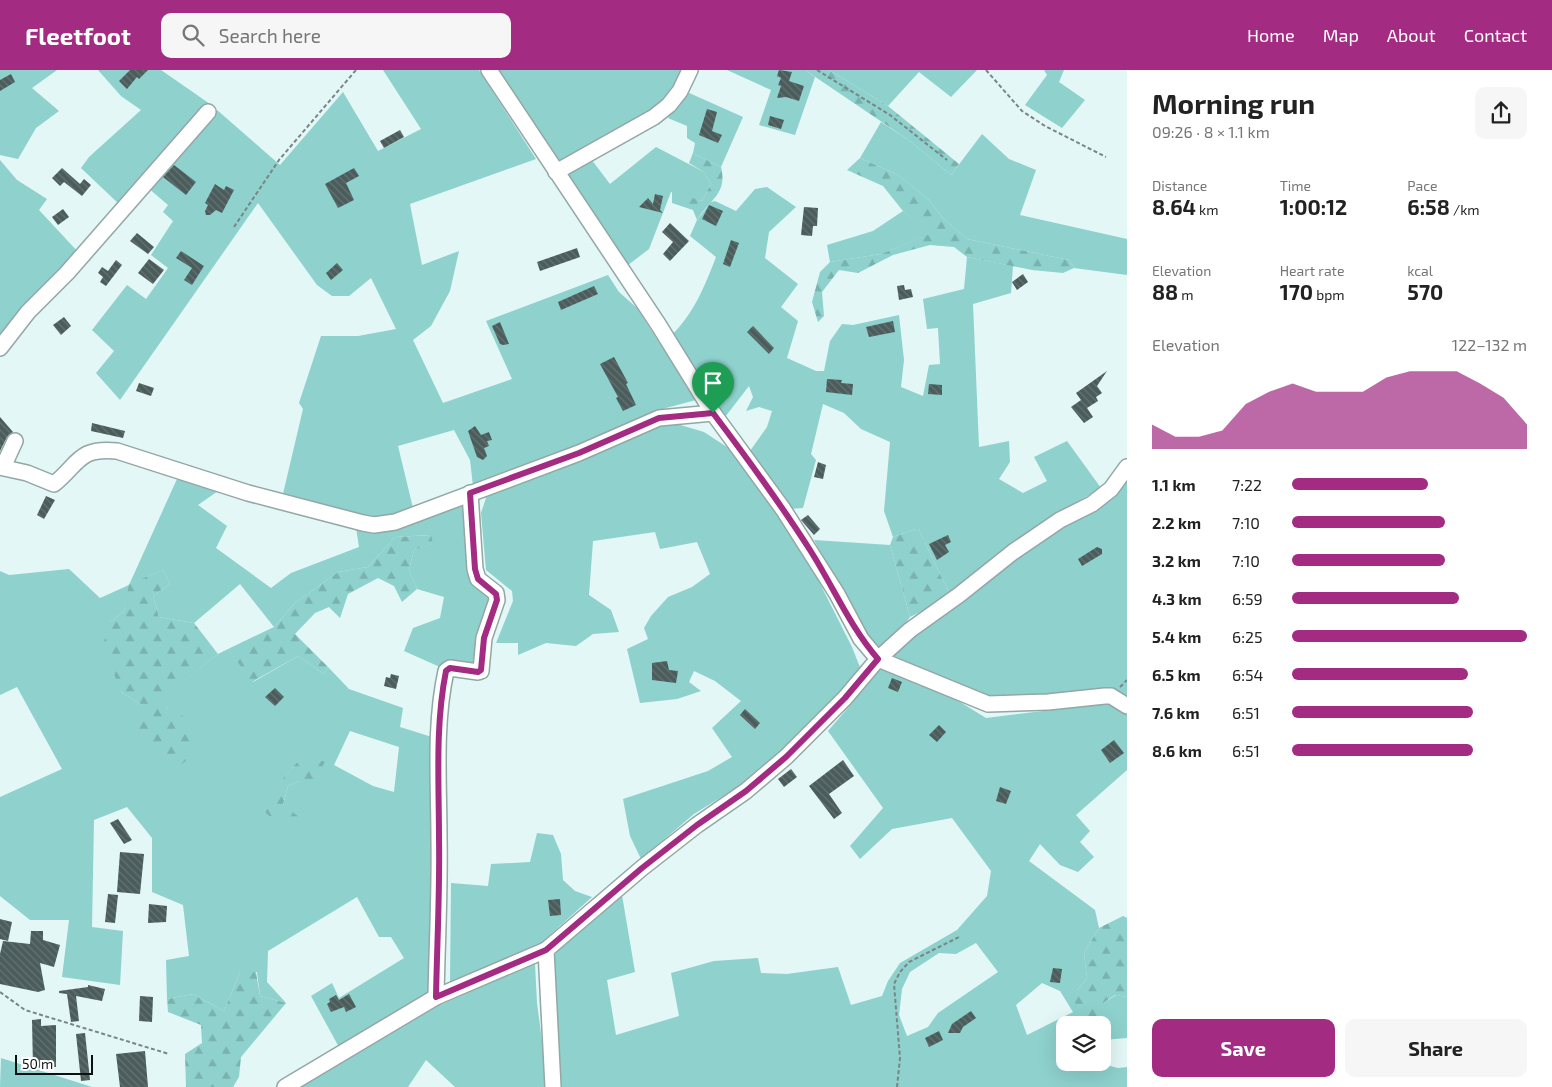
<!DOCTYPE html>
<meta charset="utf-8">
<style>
:root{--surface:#fff;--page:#f6f6f6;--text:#222;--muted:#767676;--accent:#a32b82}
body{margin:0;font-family:"Exo 2",sans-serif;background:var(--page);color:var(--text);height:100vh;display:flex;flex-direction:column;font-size:19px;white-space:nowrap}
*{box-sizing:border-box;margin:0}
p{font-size:16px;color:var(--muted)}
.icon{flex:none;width:28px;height:28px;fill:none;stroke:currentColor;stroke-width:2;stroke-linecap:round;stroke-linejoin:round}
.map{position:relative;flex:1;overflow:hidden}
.panel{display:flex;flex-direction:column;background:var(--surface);width:425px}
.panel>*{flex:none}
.tools{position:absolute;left:1056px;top:946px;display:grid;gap:10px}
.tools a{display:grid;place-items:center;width:55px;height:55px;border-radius:10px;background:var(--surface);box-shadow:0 5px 20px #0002;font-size:25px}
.scale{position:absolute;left:15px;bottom:12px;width:78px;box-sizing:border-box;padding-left:5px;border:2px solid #0b1212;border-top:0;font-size:14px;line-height:18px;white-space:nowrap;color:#0b1212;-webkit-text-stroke:4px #fff;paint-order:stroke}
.pin{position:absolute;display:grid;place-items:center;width:42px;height:42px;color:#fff;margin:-51px -21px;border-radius:50% 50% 50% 0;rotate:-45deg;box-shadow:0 0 5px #0007}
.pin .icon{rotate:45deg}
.round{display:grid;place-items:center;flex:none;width:52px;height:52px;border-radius:10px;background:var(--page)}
.headline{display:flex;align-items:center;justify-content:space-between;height:85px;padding:0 25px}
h1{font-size:28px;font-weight:700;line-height:38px}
.stats{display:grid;grid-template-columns:repeat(3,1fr);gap:8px;height:85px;padding:5px 25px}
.stats div{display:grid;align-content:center}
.stats b{font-size:21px;font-weight:700}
.stats small{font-size:14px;font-weight:400}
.stats p{font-size:14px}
.chart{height:140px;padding:10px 25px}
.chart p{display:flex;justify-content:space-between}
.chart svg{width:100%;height:90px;margin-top:5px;fill:var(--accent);opacity:.7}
.button{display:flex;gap:10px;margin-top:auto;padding:10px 25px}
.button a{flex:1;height:58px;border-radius:10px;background:var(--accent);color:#fff;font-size:20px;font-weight:700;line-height:58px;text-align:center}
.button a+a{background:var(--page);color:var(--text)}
ul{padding:0 25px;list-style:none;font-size:16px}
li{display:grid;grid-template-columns:80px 60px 1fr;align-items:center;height:38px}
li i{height:12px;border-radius:6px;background:var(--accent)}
header{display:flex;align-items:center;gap:30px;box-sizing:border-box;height:70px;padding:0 25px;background:var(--accent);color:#fff}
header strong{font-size:24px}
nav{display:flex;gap:28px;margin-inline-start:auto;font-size:18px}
.search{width:350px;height:45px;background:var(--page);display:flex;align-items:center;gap:12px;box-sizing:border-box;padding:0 18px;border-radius:10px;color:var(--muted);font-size:19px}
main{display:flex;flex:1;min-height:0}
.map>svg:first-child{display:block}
</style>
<header>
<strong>Fleetfoot</strong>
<div class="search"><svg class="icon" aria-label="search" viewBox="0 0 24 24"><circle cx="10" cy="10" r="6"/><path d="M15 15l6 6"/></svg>Search here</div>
<nav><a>Home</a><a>Map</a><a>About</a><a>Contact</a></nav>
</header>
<main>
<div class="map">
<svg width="1127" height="1017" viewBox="0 0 1127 1017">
<defs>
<pattern id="forest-firs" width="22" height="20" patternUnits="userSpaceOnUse" patternTransform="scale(1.25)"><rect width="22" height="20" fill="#8ed1cd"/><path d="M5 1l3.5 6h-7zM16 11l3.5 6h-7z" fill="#79b2af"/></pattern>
<pattern id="building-back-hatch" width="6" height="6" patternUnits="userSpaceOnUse" patternTransform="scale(1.25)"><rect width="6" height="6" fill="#4a5c5b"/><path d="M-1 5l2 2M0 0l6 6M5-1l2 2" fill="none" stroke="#657372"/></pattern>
</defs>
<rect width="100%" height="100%" fill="#e2f7f6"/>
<!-- grass -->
<g fill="#8ed1cd" fill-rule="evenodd">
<path d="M0 0H57L32 18 59 41 36 58 18 89 0 85Z"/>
<path d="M98 0H161L210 34 120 135 81 98 89 87 141 40 121 26Z"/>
<path d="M383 0H479L536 89 410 134 422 195 459 181 450 221 431 256 413 270 443 333 512 309 486 251 608 205 619 222 637 238 696 330 666 338 571 379 473 416 470 390 454 360 398 376 413 438 386 448 369 450 282 428 303 339 299 333 321 266H358L396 259 371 208 349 226H332L317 215 258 133 120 330 96 303 114 281 92 260 127 215 146 229 168 198 151 185 173 151 163 142 168 135 147 117 178 80 217 40 280 95 343 22 378 81 421 59Z"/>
<path d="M499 0H683L673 19 655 38 560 91Z"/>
<path d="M727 0H805L815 7 795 65 759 55 771 20Z"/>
<path d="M829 0H977L951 27 919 2 888 36Z"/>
<path d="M1044 0H1064L1059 12 1085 30 1062 58 1025 35 1047 5Z"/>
<path d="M687 22 743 47 721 97 693 83 695 73 687 68V56L668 48Z"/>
<path d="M881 52 910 71 951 105 982 64 1009 89 1036 100 1020 145 1127 169V205L1074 198 1069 190 967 169 942 147 928 129 898 105 860 88Z"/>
<path d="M656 77 704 102 711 114 702 131 671 122 649 179 628 195 567 103 591 89 610 114Z"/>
<path d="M0 90 17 110 47 129 39 140 79 183 0 270Z"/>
<path d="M767 117 796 137 769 162 765 188 798 214 781 237 798 251 787 288 816 301H824L830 271 842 254 853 255 899 245 904 290 901 317 923 326 929 295 940 294 938 258 927 259 923 229 964 219 967 187 1013 196 1011 223 973 234 979 377 1009 371 1010 392 999 409 1023 423 1047 411 1034 387 1067 371 1101 418 1065 439 949 523 918 458 893 467 884 441 890 372 861 359 844 343 823 334 811 384 816 390 803 438 789 439 750 381 767 357 772 341 759 337 746 341 753 327 749 316 725 347 672 265C694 243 705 216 716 187L690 166 697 150 711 132 715 131 736 141 755 119Z"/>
<path d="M903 141 931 164 881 184 830 192 827 175 873 161Z"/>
<path d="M661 353 677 354 704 362 730 379 805 484 852 577 861 600 817 650 757 705 694 744 641 789 630 766 623 729 708 701 732 687 712 658 741 631 715 611 694 601 689 612 701 621 677 629 640 633 627 579 648 569 644 558 651 546 668 527 692 517 710 504 697 472 660 479 655 462 593 471 589 525 611 540 619 562 593 564 576 576 546 573 518 585V573H496L513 531 512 521 486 500 481 443 487 425Z"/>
<path d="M177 409 218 421 198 435 227 456 216 478 271 518 291 503 359 477 356 458 386 461 462 433 470 507 491 528 478 597 450 592 440 597 404 581 413 558 440 548 444 527 417 519 409 500 414 480 432 474 430 465 395 467 368 497 338 502 295 533 274 557 240 514 194 553 159 547 153 526 170 514 163 500 130 514 124 541 110 552 121 622 142 635 168 640 162 627 218 584 228 579 253 612 298 586 324 604 328 597 349 619 403 638 400 657 432 667V926L340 979 311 926 332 913 339 928 404 888 391 867H379L357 827 268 881 267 912 286 933 260 926 257 902H240L224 941 193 924 167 929 166 890 189 886 183 835 152 822V768L127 737 94 750 92 857 123 861 120 915 62 907 69 850H30L0 826V727L62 699 17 617 0 625V501L9 505 69 499 100 528 129 515ZM350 661 399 677 394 722 373 716 334 695ZM298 691 299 711 288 716 283 735 268 745 260 737Z"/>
<path d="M1127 409V629L1103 618 1012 628 977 625 892 585 926 554 964 531 1004 496 1051 464 1081 448Z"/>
<path d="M814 470 890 475 910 547 899 562 881 579 868 569Z"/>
<path d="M883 599 952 627 986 648 1060 639 1088 633H1112L1127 643V700L1076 745 1090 761 1080 772 1094 787 1078 802 1060 795 1040 774 1029 791 1095 840 1099 858 1084 883 1087 909 1077 920 1102 934 1116 925 1127 927V968L1103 970 1102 955H1065V992L1098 993 1118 998 1127 997V1017H557L553 890 558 878 622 825 635 902 607 910 616 965 679 946 671 903 714 891 758 888 761 903 787 904 838 897 851 935 882 926 888 911 900 893 957 860 987 826 991 801 952 748 892 759 860 789 850 776 883 738 828 661 852 633 873 603ZM976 873 998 902 938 943 928 957 907 966 899 945 902 919 910 902 939 883 956 884ZM1042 913 1060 921 1073 942 1027 965 1016 935Z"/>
<path d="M537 763 553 765 561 784 563 810 575 821 592 827 540 874 502 892 450 913 451 813 488 816 491 794 530 792Z"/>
<path d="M535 894 537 933 548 1017H455L426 990 408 1017H302L438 936Z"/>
<path d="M1 988 92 1017H0Z"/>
</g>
<!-- forest -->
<g fill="url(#forest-firs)">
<path d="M805 0H829L888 36 959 94 951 105 910 71Z"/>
<path d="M693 83 721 97C728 124 709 130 697 150L693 140 672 133V121L702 131 711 114 704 102 689 93Z"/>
<path d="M860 88 898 105 928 129 942 147 967 169 1069 190 1074 198 1063 203 1032 200 967 187 954 177 930 175 893 185 858 203 839 200 822 222 824 246 818 252 812 232 820 202 830 192 881 184 930 164 903 141 883 116 847 100Z"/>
<path d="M918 458 949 523 937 534 910 547 890 475 893 467Z"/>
<path d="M431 465 433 474 414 480 409 500 417 519 402 532 394 516 378 508 348 524 340 548 329 537 315 543 295 564 328 597 324 604 298 586 252 612 228 579 274 557 295 533 338 502 368 497 395 467Z"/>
<path d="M163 500 170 514 153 526 159 547 194 553 218 584 163 627 168 640 190 649 194 684 175 700 138 663 142 635 121 622 103 575 110 552 124 541 129 514Z"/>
<path d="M298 691H325L315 715 299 711 288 716 283 735 299 747 291 757 268 745 259 737Z"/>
<path d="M1123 846 1127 848V927L1115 925 1102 934 1098 953H1084L1073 942 1077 920 1087 909 1084 883 1099 858Z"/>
<path d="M240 902H256L260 926 286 933 241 987 239 1007 233 1017H186L185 984 202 973 201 955 168 942 167 929 193 924 224 941Z"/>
</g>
<!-- building -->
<g fill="url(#building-back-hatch)">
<path d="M130 0H148L139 9 137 7 127 19 119 11Z"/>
<path d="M779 0 792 2 789 11 804 16 799 31 786 27 777 28 781 16 778 15 781 8 777 6Z"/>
<path d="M11 4 15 12 0 21V10Z"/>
<path d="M707 39 717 42 712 61 722 65 718 73 699 65Z"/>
<path d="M770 46 784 50 781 59 768 55Z"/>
<path d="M400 60 404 67 384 78 380 71Z"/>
<path d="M174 95 196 112 186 125 163 107Z"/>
<path d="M62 98 80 114 84 109 91 115 82 126 64 112 60 116 52 108Z"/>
<path d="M354 98 359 106 346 113 354 130 338 138 325 114Z"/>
<path d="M215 114 224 120 226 116 234 120 222 143 216 140 210 145H206L205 141 208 135 205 133Z"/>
<path d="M655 124 663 126 660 140 663 143 639 137 648 128 653 134Z"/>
<path d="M709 135 723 141 716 156 702 149Z"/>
<path d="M804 137 818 138 817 156H813L812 166 801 165Z"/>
<path d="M63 139 69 147 58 155 52 147Z"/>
<path d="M670 153 689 171 670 191 663 184 673 172 662 162Z"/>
<path d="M137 163 154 177 148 184 130 171Z"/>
<path d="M731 170 739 173 730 197 723 194Z"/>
<path d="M577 178 580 187 540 201 537 192Z"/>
<path d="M181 181 204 196 192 215 184 210 192 198 176 188Z"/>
<path d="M149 189 164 200 153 214 138 203Z"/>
<path d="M116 190 122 195 106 216 100 212 103 207 98 203 102 197 108 201Z"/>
<path d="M337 193 343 200 331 210 326 203Z"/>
<path d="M1023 204 1028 212 1017 220 1012 212Z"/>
<path d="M904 215 905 220 911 219 913 227 899 230 897 216Z"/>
<path d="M594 216 598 224 561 240 558 232Z"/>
<path d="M64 247 71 256 61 265 53 255Z"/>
<path d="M893 251 895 262 869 267 866 257Z"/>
<path d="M500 252 509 274 503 275 500 274 492 256Z"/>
<path d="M753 256 774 278 769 284 747 262Z"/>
<path d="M614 287 628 313 626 314 636 335 623 341 616 328 618 327 600 294Z"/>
<path d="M1107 301 1097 316 1102 323 1096 327 1098 331 1087 338 1093 347 1084 353 1071 337 1081 330 1076 323Z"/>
<path d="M827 309 842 310 841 313 853 314 852 325 826 322Z"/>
<path d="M139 313 154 318 151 326 136 321Z"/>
<path d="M929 314 942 315V325L928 324Z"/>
<path d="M0 347 13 362 7 367 0 381Z"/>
<path d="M92 353 125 361 123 368 91 361Z"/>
<path d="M475 356 481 365 489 362 492 370 487 371 489 376 484 378 487 386 483 390 477 387 468 361Z"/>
<path d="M818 392 826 395 823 409 814 407Z"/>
<path d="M46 426 55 430 44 449 37 445Z"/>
<path d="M808 445 820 459 814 465 801 450Z"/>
<path d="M948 465 951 472 945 475 949 482 937 490 929 474Z"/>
<path d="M1097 477 1102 479V484L1082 496 1078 489Z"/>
<path d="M667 591 669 600 678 601 676 613 652 610V593Z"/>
<path d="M391 604 399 606 396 619 384 616 386 607 390 608Z"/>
<path d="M892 608 902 612 898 622 888 618Z"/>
<path d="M275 618 284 627 275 636 265 627Z"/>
<path d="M745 639 760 653 755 659 740 645Z"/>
<path d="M939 655 946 662 937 672 929 665Z"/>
<path d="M1114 670 1124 683 1110 693 1101 680Z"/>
<path d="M843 690 854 706 829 724 842 743 834 749 809 716Z"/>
<path d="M791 699 797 707 784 717 778 709Z"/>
<path d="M1000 717 1011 721 1006 734 996 731Z"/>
<path d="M118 749 132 770 124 774 110 753Z"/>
<path d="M120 782 144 784 140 824 117 822Z"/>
<path d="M108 824 118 825 115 853 105 852Z"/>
<path d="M560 829 561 845 550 846 548 830Z"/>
<path d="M149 834 167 836 166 852 148 853Z"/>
<path d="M0 849 12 852 8 871 0 869Z"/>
<path d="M31 861H43V870L60 875 54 897 40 893 45 920 38 922 0 914V884L3 871 30 874Z"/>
<path d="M1053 898 1062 899 1060 913 1050 912Z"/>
<path d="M88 915 105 919 102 931 76 926 79 951 71 952 67 924 59 923V921L88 917Z"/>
<path d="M349 924 356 937 346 942 344 937 331 942 327 934 330 932 329 929 336 925 339 930Z"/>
<path d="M140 926 153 927 152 952 139 951Z"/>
<path d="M971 941 976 948 963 957 960 963H948L952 954Z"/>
<path d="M41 949V956L56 955V997L33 998 32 950Z"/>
<path d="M939 961 943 970 929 977 925 968Z"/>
<path d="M85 963 90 1010 81 1011 76 964Z"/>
<path d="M145 981 148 1017H120L116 984Z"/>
</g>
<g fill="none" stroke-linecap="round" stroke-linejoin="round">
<defs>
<g id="minor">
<path d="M489 0 658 254 713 343 783 439 837 524 861 569 878 589 988 634 1048 632 1105 626H1111L1127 636"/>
<path d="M556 102 654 47 669 35 680 21 690 0"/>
<path d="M0 278 28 242 67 203 208 42"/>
<path d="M0 397 27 403 54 414C79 394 78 377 117 381L248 423 363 453 374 455 395 452 579 383 659 348 713 343"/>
<path d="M3 397 15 371"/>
<path d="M436 927C437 874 440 821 439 768 439 712 434 656 446 601L450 598 478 602 481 601 484 568 497 530 496 523 478 509 475 499 470 423"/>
<path d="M285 1017 436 927 546 880"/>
<path d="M553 1017 546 880 642 798 697 755 746 721 786 687 845 628 878 589 910 560 959 525 1013 482 1060 450 1092 434 1111 419 1127 397"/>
</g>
</defs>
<!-- minor casing -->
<use href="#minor" stroke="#93a7a5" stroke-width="18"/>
<!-- path -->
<g stroke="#788685" stroke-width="2" stroke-dasharray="4 2.5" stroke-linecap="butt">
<path d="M817 0 890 45 947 90"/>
<path d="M986 0 1022 41 1045 56 1106 87"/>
<path d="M234 157 279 90 356 0"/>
<path d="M1120 617 1127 610"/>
<path d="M0 922 25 940 169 984"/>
<path d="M897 1017 900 988 894 914 900 902 909 892 961 866"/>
</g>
<!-- minor -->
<use href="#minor" stroke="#fff" stroke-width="15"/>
</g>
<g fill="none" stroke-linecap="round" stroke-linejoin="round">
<defs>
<path id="route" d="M713 343C747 388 780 433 810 480 833 516 850 557 878 589L845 628 786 687 746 721 697 755 642 798 546 880 436 927C437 874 440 821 439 768 439 712 435 656 446 601L450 598 478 602 481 600 484 568 497 530 496 524 478 509 475 499 470 423 579 383 659 348Z"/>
</defs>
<!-- route casing -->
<use href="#route" stroke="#fff" stroke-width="10"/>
<!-- route -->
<use href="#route" stroke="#a32b82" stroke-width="6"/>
</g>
</svg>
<div class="tools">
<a><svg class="icon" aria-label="layers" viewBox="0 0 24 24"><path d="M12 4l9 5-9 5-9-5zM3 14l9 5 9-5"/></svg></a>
</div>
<div class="scale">50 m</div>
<div class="pin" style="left:713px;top:343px;background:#1e9e55"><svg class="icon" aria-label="arrive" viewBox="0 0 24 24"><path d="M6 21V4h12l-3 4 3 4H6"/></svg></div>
</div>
<section class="panel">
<div class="headline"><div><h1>Morning run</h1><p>09:26 · 8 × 1.1 km</p></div><a class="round"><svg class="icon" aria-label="share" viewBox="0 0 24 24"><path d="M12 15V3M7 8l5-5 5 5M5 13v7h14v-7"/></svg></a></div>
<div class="stats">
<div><p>Distance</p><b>8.64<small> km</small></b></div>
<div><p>Time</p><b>1:00:12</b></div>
<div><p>Pace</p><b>6:58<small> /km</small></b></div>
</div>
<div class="stats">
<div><p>Elevation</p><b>88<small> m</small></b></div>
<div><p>Heart rate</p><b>170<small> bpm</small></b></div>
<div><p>kcal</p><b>570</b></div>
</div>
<div class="chart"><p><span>Elevation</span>122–132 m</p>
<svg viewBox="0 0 160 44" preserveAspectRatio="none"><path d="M0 44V32L10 38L20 38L30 35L40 22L50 16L60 12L70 16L80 16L90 16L100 9L110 6L120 6L130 6L140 12L150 19L160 32V44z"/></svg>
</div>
<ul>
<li><b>1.1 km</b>7:22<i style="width:58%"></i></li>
<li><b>2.2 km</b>7:10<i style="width:65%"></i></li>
<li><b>3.2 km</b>7:10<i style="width:65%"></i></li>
<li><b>4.3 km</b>6:59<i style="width:71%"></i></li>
<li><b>5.4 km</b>6:25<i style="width:100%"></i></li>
<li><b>6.5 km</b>6:54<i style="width:75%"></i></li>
<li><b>7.6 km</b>6:51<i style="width:77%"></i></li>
<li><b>8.6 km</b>6:51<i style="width:77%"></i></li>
</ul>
<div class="button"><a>Save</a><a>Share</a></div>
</section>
</main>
